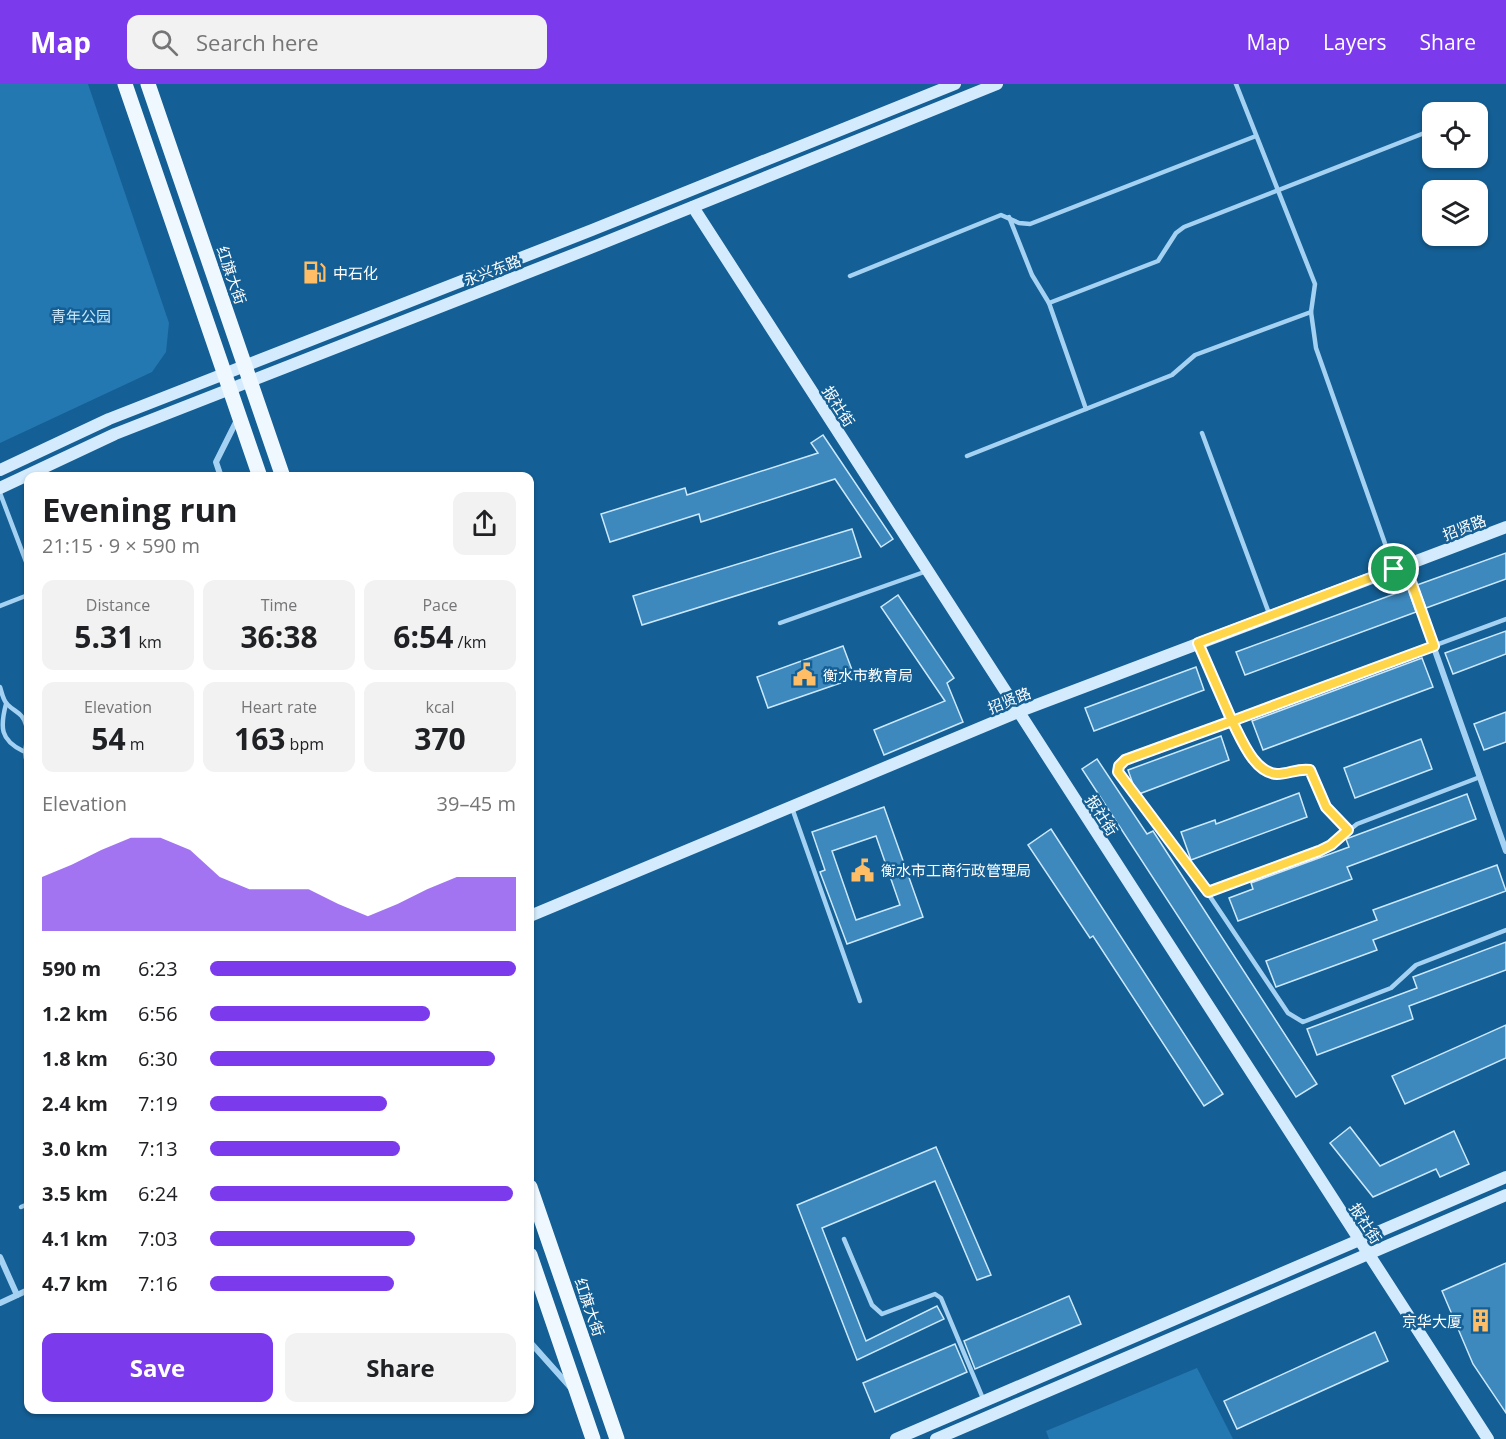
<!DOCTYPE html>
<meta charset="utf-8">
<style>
:root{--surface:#fff;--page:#f2f2f2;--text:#202124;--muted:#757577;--accent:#7c3aed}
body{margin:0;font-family:"Open Sans","Noto Sans SC",sans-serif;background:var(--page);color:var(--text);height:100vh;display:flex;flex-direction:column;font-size:22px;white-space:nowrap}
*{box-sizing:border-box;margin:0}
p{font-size:20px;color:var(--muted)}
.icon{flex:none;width:33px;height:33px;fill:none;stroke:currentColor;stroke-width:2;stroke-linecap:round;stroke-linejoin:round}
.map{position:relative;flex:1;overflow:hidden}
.sheet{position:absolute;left:24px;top:388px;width:510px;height:942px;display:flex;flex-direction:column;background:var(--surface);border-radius:12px;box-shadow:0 2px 4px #0004}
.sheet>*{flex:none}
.tools{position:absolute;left:1422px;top:18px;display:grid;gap:12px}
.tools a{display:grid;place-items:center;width:66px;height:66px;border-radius:12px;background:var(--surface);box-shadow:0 2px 4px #0004;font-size:30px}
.pin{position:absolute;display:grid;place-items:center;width:51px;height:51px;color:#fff;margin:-26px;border:3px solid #fff;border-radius:50%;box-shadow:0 2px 6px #0007}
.round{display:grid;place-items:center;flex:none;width:63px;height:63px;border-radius:12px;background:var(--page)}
.headline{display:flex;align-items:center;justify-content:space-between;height:102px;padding:0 18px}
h1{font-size:33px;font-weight:700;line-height:45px}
.metrics{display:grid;grid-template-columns:repeat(3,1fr);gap:9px;height:102px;padding:6px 18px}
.metrics div{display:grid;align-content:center;border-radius:12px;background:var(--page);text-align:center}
.metrics b{font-size:30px;font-weight:700}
.metrics small{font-size:16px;font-weight:400}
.metrics p{font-size:16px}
.chart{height:168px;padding:12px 18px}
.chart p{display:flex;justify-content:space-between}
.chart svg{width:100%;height:108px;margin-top:6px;fill:var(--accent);opacity:.7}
.action{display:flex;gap:12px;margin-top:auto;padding:12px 18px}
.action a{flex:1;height:69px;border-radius:12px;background:var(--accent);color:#fff;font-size:24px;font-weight:700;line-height:69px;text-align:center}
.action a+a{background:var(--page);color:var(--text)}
ul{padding:0 18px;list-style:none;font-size:20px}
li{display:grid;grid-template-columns:96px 72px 1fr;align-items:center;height:45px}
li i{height:15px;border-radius:8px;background:var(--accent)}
header{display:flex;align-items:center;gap:36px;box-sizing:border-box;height:84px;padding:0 30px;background:var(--accent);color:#fff}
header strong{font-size:28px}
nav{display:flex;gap:33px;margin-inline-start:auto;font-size:21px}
.search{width:420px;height:54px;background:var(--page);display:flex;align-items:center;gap:15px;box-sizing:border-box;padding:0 21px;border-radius:12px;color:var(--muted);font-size:22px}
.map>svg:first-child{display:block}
</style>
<header>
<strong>Map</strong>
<div class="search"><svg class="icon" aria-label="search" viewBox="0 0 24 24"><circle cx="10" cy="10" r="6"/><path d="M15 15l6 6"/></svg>Search here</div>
<nav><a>Map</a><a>Layers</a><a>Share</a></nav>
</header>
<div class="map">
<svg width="1506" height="1355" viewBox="0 0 1506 1355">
<rect width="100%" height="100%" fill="#145f95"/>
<!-- green -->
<g fill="#2478b2">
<path d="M0 0H88L169 239 166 268 152 288 0 359Z"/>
<path d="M1197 1284 1233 1355H1049L1046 1347Z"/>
</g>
<!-- building -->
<g fill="#3d88bd" stroke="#cce9fc" stroke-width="1.5" fill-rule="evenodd">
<path d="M823 351 893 455 881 463 835 395 701 438 699 430 610 458 601 430 685 404 687 411 818 369 811 359Z"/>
<path d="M852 445 861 473 642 541 633 512Z"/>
<path d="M1506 469V495L1426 524 1417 501Z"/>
<path d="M1408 505 1416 528 1245 591 1236 568Z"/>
<path d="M898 511 954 594 947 599 963 638 884 671 874 646 945 617 881 523Z"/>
<path d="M1506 547V570L1453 590 1445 569Z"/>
<path d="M843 562 855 594 768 624 757 593Z"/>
<path d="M1422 574 1433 603 1263 666 1252 637Z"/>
<path d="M1196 583 1204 606 1094 647 1085 624Z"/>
<path d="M1506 628V658L1484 666 1474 640Z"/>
<path d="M1221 652 1229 676 1139 710 1134 703 1128 686Z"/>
<path d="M1421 655 1432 685 1355 714 1344 684Z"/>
<path d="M1097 675 1147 750 1153 747 1317 1000 1296 1013 1082 685Z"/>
<path d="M1299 709 1307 733 1191 776 1181 748 1215 736 1216 740Z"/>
<path d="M1467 710 1476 735 1347 783 1352 795 1238 837 1229 814 1253 805 1251 799 1349 763 1346 755Z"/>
<path d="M884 723 923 833 847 860 820 788 825 786 812 748ZM876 752 900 821 856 836 832 767Z"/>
<path d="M1051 745 1223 1010 1204 1022 1093 852 1090 854 1028 761Z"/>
<path d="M1497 781 1506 807 1373 856 1377 866 1276 903 1266 877 1377 836 1373 826Z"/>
<path d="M1506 858V886L1409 922 1413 935 1317 971 1307 945 1417 904 1413 893Z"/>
<path d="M1506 941V974L1405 1020 1392 992Z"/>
<path d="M1350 1043 1380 1082 1454 1047 1469 1080 1440 1093 1436 1085 1373 1113 1330 1059Z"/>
<path d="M936 1063 991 1191 977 1196 935 1097 822 1144 866 1257 937 1222 944 1235 857 1276 797 1121Z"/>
<path d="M1506 1179V1329L1473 1280 1442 1207Z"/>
<path d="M1069 1212 1081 1240 975 1285 964 1257Z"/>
<path d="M1375 1248 1388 1277 1237 1345 1224 1317Z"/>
<path d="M955 1260 967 1288 875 1328 863 1299Z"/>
</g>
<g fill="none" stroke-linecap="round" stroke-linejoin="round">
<!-- lane -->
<g stroke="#a5d2f2" stroke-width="4.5">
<path d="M1236 0 1315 200 1311 228 1316 264 1394 485"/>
<path d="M1009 133 1032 191 1049 219 1086 325"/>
<path d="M850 192 1001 131 1019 139 1030 140 1256 52"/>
<path d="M1049 219 1158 177 1176 149 1184 143 1432 46"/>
<path d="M1202 349 1270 532"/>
<path d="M967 372 1172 291 1195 271 1311 228"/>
<path d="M0 409 28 483"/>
<path d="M0 522 28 511"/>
<path d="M1506 535 1125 676 1119 682 1118 689 1207 808 1288 929 1303 938 1391 904 1416 881 1506 846"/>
<path d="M780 539 927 487"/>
<path d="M1199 561C1210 590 1242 684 1274 690 1286 692 1298 684 1310 686L1326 723 1348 746"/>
<path d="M0 603C2 609 3 617 8 621 15 628 23 629 26 641 31 657 21 662 28 682"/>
<path d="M6 620C0 643 0 656 23 667"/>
<path d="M792 724 860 917"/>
<path d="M1207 808 1319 767 1331 761 1357 740 1480 693"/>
<path d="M21 1123 28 1120"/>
<path d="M844 1155 872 1221 882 1230 935 1210 941 1214 984 1317"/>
</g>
<!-- street -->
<g stroke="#a5d2f2" stroke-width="6">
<path d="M221 393 216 378 237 336"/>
<path d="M1405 482 1506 767"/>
<path d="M0 1173 17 1211"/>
<path d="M0 1219 28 1206"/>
<path d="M530 1258 571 1304"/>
</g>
<!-- secondary -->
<g stroke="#d3ebfc" stroke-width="12">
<path d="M693 123 1488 1355"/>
<path d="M0 386 109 335 592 146 955 0"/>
<path d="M0 404 115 350 598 161 997 0"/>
<path d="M530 832 1018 628 1506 443"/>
<path d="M896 1355 1506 1093"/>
<path d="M936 1355 1506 1111"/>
</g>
<!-- primary -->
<g stroke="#eff8ff" stroke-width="15">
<path d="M125 0 260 393"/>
<path d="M148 0 283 393"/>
<path d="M530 1103 617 1355"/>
<path d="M530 1171 593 1355"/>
</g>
</g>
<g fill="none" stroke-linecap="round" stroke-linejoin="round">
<defs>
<path id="route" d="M1394 485 1198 559 1232 637 1125 676 1119 682 1118 688 1208 808 1319 767 1331 761 1348 746 1326 723 1310 686C1298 684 1289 690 1277 690 1254 689 1241 654 1232 637L1434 562 1405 481 1394 485"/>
</defs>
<!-- route casing -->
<use href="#route" stroke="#fff" stroke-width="12"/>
<!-- route -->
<use href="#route" stroke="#ffd54a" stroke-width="8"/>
</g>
<!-- icons -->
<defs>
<symbol id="fuel-bare" viewBox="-9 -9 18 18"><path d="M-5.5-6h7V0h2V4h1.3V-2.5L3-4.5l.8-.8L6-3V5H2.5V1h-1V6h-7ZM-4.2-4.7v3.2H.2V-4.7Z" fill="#ffbd65" stroke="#145f95" stroke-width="2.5" paint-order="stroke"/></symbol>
<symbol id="civic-bare" viewBox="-9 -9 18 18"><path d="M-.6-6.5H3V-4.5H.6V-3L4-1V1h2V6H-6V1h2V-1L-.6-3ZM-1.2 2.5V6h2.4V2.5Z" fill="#ffbd65" stroke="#145f95" stroke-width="2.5" paint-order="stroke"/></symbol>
<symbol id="building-bare" viewBox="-9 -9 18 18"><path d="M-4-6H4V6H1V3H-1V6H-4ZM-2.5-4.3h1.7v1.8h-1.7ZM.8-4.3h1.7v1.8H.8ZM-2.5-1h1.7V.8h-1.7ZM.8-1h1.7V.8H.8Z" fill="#ffbd65" stroke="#145f95" stroke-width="2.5" paint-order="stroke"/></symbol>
</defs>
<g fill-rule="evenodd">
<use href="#fuel-bare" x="298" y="172" width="33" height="33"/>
<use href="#civic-bare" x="788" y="574" width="33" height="33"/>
<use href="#civic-bare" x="846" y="770" width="33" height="33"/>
<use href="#building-bare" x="1464" y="1220" width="33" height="33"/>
</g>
<g text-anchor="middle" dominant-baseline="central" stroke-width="5" stroke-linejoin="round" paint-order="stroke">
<!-- street labels -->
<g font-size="15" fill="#fff" stroke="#145f95">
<text transform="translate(492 186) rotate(-21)">永兴东路</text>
<text transform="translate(232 191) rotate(71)">红旗大街</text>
<text transform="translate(839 322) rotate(57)">报社街</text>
<text transform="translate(1464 443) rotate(-21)">招贤路</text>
<text transform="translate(1009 616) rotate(-22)">招贤路</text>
<text transform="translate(1102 731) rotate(57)">报社街</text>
<text transform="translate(1366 1139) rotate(57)">报社街</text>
<text transform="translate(590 1223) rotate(71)">红旗大街</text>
</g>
<!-- poi labels -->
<g font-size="15" fill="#fff" stroke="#145f95" text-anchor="start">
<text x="333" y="189">中石化</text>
<text x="823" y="591">衡水市教育局</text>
<text x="881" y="786">衡水市工商行政管理局</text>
<text x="1462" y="1237" text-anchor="end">京华大厦</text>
</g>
<!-- park labels -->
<g font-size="15" fill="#cce9fc" stroke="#145f95">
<text x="81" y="232">青年公园</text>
</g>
</g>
</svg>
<div class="tools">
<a><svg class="icon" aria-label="locate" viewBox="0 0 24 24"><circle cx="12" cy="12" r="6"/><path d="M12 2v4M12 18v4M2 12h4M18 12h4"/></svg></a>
<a><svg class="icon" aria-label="layers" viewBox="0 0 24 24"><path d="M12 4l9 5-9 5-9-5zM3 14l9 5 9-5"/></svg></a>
</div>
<div class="pin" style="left:1394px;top:485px;background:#1e9e55"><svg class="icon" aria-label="arrive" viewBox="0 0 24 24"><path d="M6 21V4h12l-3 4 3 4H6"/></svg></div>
<section class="sheet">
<div class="headline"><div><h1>Evening run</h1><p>21:15 · 9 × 590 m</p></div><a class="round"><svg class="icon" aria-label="share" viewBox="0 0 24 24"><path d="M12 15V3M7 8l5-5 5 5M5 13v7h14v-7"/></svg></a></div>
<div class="metrics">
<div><p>Distance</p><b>5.31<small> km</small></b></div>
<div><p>Time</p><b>36:38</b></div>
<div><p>Pace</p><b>6:54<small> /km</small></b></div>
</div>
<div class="metrics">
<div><p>Elevation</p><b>54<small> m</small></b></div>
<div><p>Heart rate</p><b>163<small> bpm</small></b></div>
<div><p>kcal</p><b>370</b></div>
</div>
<div class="chart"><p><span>Elevation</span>39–45 m</p>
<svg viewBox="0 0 160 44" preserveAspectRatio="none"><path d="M0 44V22L10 17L20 11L30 6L40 6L50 11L60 22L70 27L80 27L90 27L100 33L110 38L120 33L130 27L140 22L150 22L160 22V44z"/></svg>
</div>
<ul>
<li><b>590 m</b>6:23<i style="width:100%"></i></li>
<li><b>1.2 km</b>6:56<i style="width:72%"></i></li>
<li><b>1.8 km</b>6:30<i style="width:93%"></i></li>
<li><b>2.4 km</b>7:19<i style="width:58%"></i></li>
<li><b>3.0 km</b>7:13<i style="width:62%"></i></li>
<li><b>3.5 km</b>6:24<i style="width:99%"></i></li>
<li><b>4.1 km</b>7:03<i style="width:67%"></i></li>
<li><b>4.7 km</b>7:16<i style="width:60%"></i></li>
</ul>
<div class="action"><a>Save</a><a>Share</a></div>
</section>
</div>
